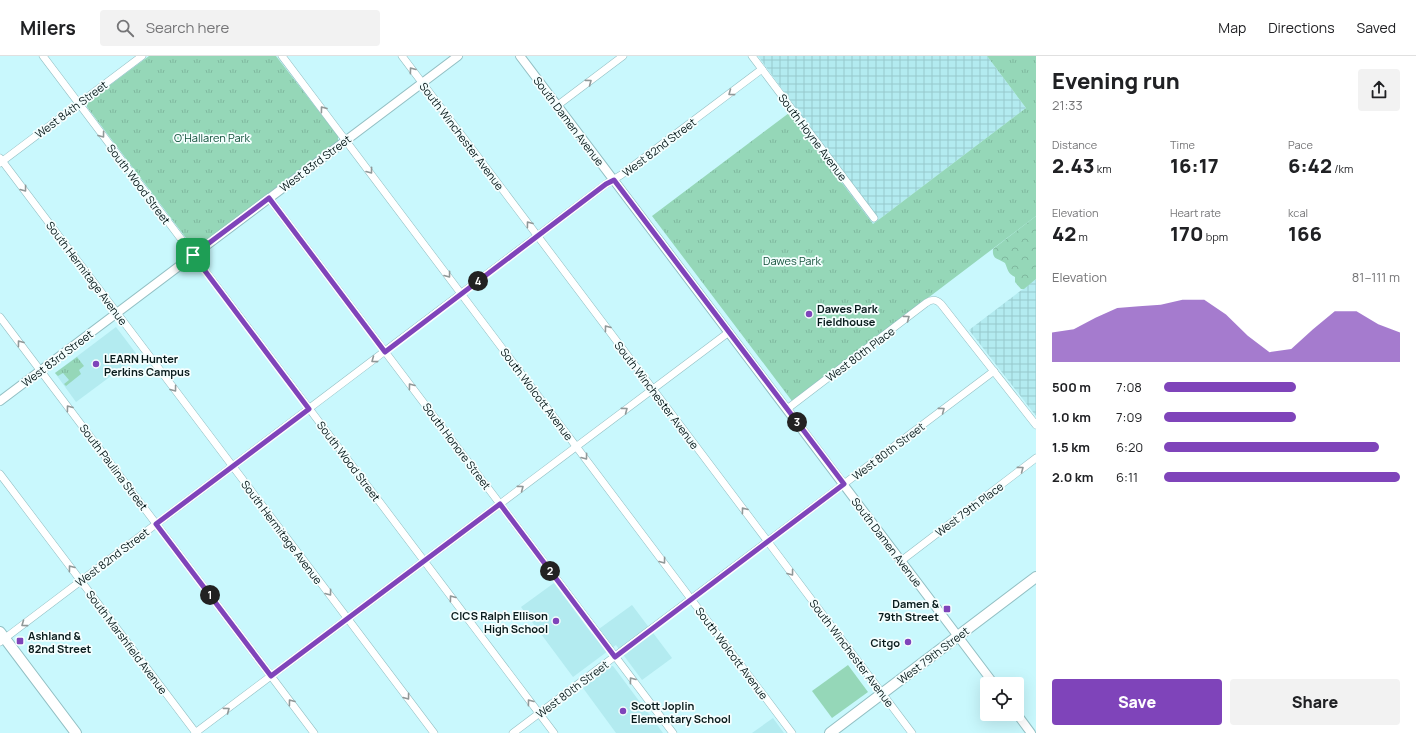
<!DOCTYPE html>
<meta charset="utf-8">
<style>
:root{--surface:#fff;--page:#f2f2f2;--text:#202124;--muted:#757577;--line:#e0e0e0;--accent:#7f44ba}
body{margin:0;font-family:Manrope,sans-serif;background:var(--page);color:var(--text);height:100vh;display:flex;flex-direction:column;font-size:15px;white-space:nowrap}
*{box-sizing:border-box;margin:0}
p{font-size:13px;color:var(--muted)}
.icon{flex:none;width:22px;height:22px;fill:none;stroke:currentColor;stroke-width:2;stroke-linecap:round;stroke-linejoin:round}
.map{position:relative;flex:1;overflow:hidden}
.sheet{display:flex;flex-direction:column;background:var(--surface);width:380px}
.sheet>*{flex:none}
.tools{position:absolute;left:980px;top:621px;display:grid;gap:8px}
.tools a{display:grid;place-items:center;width:44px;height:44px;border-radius:4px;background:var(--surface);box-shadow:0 4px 16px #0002;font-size:20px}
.pin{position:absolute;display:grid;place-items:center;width:34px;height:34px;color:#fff;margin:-17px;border-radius:8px;box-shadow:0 2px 6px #0006}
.km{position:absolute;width:20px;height:20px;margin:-10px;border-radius:50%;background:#222;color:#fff;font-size:11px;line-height:20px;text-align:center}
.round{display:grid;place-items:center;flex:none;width:42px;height:42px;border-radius:4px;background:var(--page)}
.head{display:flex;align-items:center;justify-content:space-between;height:68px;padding:0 16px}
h1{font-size:22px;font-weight:800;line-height:30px}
.metrics{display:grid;grid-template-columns:repeat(3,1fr);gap:6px;height:68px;padding:4px 16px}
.metrics div{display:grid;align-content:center}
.metrics b{font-size:20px;font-weight:800}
.metrics small{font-size:11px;font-weight:400}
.metrics p{font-size:11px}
.chart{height:112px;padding:8px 16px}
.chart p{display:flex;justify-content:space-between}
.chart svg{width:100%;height:72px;margin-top:4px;fill:var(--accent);opacity:.7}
.action{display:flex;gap:8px;margin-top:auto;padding:8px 16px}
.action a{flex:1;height:46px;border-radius:4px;background:var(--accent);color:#fff;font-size:16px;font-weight:800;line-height:46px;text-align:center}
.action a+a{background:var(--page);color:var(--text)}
ul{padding:0 16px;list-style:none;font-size:13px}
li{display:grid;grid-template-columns:64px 48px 1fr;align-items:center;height:30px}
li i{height:10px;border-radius:5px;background:var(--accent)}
header{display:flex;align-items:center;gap:24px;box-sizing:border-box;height:56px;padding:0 20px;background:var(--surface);border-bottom:1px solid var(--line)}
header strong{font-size:19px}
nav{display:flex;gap:22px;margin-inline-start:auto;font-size:14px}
.search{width:280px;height:36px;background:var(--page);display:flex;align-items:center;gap:10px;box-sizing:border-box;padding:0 14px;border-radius:4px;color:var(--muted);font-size:15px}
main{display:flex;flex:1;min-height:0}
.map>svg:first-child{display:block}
</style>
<header>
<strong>Milers</strong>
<div class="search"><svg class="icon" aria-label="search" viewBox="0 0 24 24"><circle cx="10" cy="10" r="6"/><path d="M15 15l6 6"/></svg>Search here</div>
<nav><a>Map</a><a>Directions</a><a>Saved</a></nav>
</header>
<main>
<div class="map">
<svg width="1036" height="677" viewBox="0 0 1036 677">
<defs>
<pattern id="industrial-grid" width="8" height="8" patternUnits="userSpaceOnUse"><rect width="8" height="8" fill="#b3ebf0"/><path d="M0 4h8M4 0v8" fill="none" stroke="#98c9cd"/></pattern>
<pattern id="forest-crowns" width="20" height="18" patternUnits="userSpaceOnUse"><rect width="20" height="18" fill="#95d7b8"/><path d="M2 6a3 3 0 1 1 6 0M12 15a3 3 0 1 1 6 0" fill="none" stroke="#7fb89e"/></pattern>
<pattern id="park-tufts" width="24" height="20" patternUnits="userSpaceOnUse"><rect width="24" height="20" fill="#95d7b8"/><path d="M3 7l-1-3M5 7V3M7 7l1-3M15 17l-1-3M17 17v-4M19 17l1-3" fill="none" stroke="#7fb89e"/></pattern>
</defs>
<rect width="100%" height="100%" fill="#c9f8fd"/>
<!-- built -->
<g fill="#b3ebf0">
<path d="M116 271 138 300 76 346 55 317Z"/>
<path d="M554 527 592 578 632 549 672 602 642 624 616 589 573 621 521 551Z"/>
<path d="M612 610H613L663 677H616L583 632Z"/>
<path d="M773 662 784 677H752Z"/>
</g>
<!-- industrial -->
<g fill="url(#industrial-grid)">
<path d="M758 0H987L1026 52 873 168 789 57 796 52Z"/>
<path d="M1036 223V360L969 274Z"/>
</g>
<!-- green -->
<path fill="#95d7b8" d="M848 609 868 636 832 662 812 635Z"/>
<!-- forest -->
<path fill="url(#forest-crowns)" d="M1036 160V223L1024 233H1021L1015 226V221C1007 217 1008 213 1005 207 998 202 992 204 993 193Z"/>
<!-- park -->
<g fill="url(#park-tufts)">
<path d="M149 0H276L338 80V86L200 190 197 191 192 190 87 51V47L90 44Z"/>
<path d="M987 0H1036V160L792 345 652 160 789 57 873 168 1026 52Z"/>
<path d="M77 301 84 310 79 314 81 318 66 330 64 328 69 324 63 317 58 320 55 317Z"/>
</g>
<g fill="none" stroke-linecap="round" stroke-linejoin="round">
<defs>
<g id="minor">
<path d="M43 0 554 677"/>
<path d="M282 0 792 677"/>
<path d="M402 0 912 677"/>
<path d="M752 0 874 162"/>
<path d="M558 49 623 0"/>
<path d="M0 102 434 677"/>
<path d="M0 107 142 0"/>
<path d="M269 142 673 677"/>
<path d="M0 261 314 677"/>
<path d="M787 353 926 247C932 243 936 243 941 248L1036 369"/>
<path d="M0 418 196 677"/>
<path d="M901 505 1036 402"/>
<path d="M0 586 606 128 621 119 762 13"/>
<path d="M195 677 729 276"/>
<path d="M513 677 994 315"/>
</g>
<g id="tertiary">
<path d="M520 0 994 628"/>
<path d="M0 345 458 0"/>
<path d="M1017 658 1031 677"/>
</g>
<g id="secondary">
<path d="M0 576 76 677"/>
<path d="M830 677 1036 521"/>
</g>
</defs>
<!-- minor casing -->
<use href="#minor" stroke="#92bfc3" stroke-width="8"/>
<!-- tertiary casing -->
<use href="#tertiary" stroke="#92bfc3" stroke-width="10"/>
<!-- secondary casing -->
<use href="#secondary" stroke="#92bfc3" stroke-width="12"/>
<!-- minor -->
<use href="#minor" stroke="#fff" stroke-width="7"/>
<!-- tertiary -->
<use href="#tertiary" stroke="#fff" stroke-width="8"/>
<!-- secondary -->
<use href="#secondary" stroke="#fff" stroke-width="10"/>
</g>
<!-- one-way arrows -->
<defs><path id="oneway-chevron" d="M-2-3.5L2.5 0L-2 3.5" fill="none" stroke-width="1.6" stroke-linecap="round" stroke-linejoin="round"/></defs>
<g stroke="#909898">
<use href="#oneway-chevron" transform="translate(412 14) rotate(-127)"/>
<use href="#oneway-chevron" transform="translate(589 26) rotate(-37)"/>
<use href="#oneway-chevron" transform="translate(731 37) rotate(143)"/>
<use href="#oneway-chevron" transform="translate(323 53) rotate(-127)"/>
<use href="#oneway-chevron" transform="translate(102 79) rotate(53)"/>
<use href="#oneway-chevron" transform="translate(370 115) rotate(53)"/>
<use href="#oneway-chevron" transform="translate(24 133) rotate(53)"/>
<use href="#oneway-chevron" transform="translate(529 168) rotate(-127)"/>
<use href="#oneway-chevron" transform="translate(448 219) rotate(53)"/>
<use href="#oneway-chevron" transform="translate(907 262) rotate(-37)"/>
<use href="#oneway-chevron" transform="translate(607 272) rotate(-127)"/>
<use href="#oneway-chevron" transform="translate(20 287) rotate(-127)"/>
<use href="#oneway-chevron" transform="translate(374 304) rotate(143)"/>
<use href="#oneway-chevron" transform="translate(411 330) rotate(-127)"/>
<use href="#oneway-chevron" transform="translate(174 333) rotate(53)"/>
<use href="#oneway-chevron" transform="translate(69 352) rotate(-127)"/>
<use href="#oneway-chevron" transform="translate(625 354) rotate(-37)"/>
<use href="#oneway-chevron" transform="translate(942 354) rotate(-37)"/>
<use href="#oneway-chevron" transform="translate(585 401) rotate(53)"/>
<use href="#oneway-chevron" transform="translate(1021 413) rotate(-37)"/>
<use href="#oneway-chevron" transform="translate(521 432) rotate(-37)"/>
<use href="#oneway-chevron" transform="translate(744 454) rotate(-127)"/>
<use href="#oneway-chevron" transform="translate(663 505) rotate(53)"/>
<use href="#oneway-chevron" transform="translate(71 512) rotate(-127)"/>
<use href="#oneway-chevron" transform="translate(791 517) rotate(53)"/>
<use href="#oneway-chevron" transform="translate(329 537) rotate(53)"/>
<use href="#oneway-chevron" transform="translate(452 542) rotate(-127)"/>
<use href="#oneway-chevron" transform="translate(24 568) rotate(144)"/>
<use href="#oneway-chevron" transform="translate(632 624) rotate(-127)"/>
<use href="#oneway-chevron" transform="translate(407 641) rotate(53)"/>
<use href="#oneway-chevron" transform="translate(291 646) rotate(-127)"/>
<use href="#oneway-chevron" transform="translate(530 646) rotate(-127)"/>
<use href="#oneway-chevron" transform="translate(227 654) rotate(-37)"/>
</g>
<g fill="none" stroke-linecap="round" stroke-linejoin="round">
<defs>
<path id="route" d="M614 124 844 428 615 601 500 448 271 620 156 468 309 353 193 199 269 142 385 296 606 128Z"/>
</defs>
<!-- route casing -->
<use href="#route" stroke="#fff" stroke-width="8"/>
<!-- route -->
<use href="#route" stroke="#7f44ba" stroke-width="5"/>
</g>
<!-- markers -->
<g fill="#7f44ba" stroke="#f4fefe" stroke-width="1.5">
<circle cx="809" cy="258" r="4"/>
<circle cx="96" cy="308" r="4"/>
<rect x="943" y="549" width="8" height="8" rx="2"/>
<circle cx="556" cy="565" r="4"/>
<rect x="16" y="581" width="8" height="8" rx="2"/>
<circle cx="908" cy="586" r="4"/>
<circle cx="623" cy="655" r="4"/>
</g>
<g text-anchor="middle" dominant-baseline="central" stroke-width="3.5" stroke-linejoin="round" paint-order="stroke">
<!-- street labels -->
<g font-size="11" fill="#081a1b" stroke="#f4fefe">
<text transform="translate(71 53) rotate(-37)">West 84th Street</text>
<text transform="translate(569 65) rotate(53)">South Damen Avenue</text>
<text transform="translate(462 80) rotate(53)">South Winchester Avenue</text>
<text transform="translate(813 81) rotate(53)">South Hoyne Avenue</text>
<text transform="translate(659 91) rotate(-37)">West 82nd Street</text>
<text transform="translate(315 107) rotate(-37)">West 83rd Street</text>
<text transform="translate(139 128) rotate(53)">South Wood Street</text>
<text transform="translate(87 217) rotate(53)">South Hermitage Avenue</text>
<text transform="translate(860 298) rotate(-37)">West 80th Place</text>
<text transform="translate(57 302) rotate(-37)">West 83rd Street</text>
<text transform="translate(537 338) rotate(53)">South Wolcott Avenue</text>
<text transform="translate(657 339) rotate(53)">South Winchester Avenue</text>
<text transform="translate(457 390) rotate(53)">South Honore Street</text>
<text transform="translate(888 395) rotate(-37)">West 80th Street</text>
<text transform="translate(349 405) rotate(53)">South Wood Street</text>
<text transform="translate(114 411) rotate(53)">South Paulina Street</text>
<text transform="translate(969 453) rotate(-37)">West 79th Place</text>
<text transform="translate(282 476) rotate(53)">South Hermitage Avenue</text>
<text transform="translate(887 486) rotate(53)">South Damen Avenue</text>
<text transform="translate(112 501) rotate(-37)">West 82nd Street</text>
<text transform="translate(127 586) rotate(53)">South Marshfield Avenue</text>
<text transform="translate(732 597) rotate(53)">South Wolcott Avenue</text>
<text transform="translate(852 597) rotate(53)">South Winchester Avenue</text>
<text transform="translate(933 599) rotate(-37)">West 79th Street</text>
<text transform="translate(572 633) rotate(-37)">West 80th Street</text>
</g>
<!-- park labels -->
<g font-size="11" fill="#13513a" stroke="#f4fefe">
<text x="212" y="81">O'Hallaren Park</text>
<text x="792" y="204">Dawes Park</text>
</g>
<!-- poi labels -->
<g font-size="11" font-weight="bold" fill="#081a1b" stroke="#f4fefe" text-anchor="start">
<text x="817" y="252">Dawes Park<tspan x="817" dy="13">Fieldhouse</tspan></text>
<text x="104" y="302">LEARN Hunter<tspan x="104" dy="13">Perkins Campus</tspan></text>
<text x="939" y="547" text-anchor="end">Damen &amp;<tspan x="939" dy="13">79th Street</tspan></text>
<text x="548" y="559" text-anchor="end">CICS Ralph Ellison<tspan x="548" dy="13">High School</tspan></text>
<text x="28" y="579">Ashland &amp;<tspan x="28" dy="13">82nd Street</tspan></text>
<text x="900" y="586" text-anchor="end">Citgo</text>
<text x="631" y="649">Scott Joplin<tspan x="631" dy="13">Elementary School</tspan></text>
</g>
</g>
</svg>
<div class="tools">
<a><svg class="icon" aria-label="locate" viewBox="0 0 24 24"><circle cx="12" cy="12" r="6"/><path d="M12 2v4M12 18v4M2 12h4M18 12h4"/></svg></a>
</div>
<div class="pin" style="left:193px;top:199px;background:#1e9e55"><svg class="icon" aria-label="arrive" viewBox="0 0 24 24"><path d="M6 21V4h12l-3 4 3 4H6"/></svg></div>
<b class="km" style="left:210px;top:539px">1</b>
<b class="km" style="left:550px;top:515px">2</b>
<b class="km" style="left:797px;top:366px">3</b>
<b class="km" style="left:478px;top:225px">4</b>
</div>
<section class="sheet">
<div class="head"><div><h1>Evening run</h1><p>21:33</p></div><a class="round"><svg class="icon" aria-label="share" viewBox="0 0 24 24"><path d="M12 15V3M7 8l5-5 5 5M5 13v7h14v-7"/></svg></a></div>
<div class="metrics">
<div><p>Distance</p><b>2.43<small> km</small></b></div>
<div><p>Time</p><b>16:17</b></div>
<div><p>Pace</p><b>6:42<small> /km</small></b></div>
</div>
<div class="metrics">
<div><p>Elevation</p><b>42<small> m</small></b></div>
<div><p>Heart rate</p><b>170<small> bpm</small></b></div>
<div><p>kcal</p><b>166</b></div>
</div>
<div class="chart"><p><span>Elevation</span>81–111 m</p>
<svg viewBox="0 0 160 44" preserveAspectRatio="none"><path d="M0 44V26L10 24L20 17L30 11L40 10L50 9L60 6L70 6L80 15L90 28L100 38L110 36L120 24L130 13L140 13L150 21L160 26V44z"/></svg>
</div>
<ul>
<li><b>500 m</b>7:08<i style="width:56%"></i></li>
<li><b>1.0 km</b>7:09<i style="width:56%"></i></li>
<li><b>1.5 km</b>6:20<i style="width:91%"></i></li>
<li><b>2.0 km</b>6:11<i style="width:100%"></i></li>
</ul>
<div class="action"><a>Save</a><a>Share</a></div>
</section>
</main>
